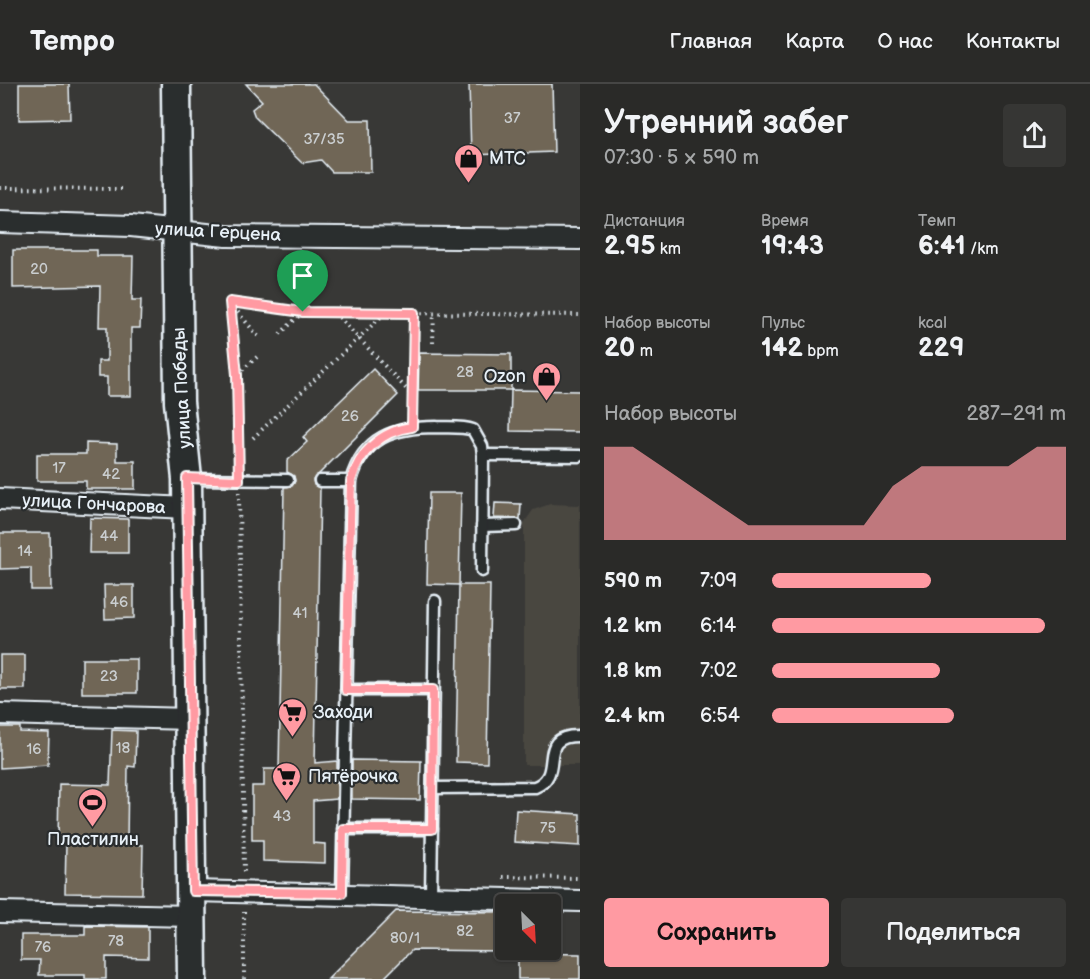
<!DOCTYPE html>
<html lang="ru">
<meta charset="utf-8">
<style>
:root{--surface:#2a2a28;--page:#363634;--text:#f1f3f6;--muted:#a5a7a8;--line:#464645;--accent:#ff9aa2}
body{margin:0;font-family:"Balsamiq Sans",sans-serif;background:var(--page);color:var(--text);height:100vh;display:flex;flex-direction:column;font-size:22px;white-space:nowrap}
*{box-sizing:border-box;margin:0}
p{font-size:20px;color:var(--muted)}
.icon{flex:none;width:33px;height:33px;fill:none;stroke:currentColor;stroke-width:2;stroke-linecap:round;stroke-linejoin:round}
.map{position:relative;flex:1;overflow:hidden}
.side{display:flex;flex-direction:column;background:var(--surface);width:510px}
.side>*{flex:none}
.needle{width:39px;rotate:156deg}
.buttons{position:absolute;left:495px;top:810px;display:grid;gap:12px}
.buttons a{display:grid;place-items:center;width:66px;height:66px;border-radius:6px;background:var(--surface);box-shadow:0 2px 4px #0004,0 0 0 2px var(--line);font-size:30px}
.pin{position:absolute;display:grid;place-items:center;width:51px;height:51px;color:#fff;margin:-62px -26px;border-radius:50% 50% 50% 0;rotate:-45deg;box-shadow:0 0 6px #0007}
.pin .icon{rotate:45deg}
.round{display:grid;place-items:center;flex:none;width:63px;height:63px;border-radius:6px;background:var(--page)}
.headline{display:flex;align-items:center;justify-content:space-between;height:102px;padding:0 24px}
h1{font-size:33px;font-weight:600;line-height:45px}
.stats{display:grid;grid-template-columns:repeat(3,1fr);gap:9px;height:102px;padding:6px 24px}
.stats div{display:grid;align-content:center}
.stats b{font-size:26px;font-weight:600}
.stats small{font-size:16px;font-weight:400}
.stats p{font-size:16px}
.chart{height:168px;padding:12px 24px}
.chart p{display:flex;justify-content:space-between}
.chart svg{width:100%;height:108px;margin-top:6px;fill:var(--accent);opacity:.7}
.button{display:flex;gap:12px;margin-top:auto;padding:12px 24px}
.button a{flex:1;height:69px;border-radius:6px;background:var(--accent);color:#111;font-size:24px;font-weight:600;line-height:69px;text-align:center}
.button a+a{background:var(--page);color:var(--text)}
ul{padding:0 24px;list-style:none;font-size:20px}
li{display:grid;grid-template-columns:96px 72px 1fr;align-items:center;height:45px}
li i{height:15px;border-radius:8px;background:var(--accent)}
header{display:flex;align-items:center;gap:36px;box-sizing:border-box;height:84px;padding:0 30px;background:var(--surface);border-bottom:2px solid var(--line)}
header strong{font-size:28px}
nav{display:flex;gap:33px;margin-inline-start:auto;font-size:21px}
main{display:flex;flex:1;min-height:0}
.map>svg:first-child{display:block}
</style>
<header>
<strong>Tempo</strong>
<nav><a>Главная</a><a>Карта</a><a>О нас</a><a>Контакты</a></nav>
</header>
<main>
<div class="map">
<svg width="580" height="895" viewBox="0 0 580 895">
<rect width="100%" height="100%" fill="#383836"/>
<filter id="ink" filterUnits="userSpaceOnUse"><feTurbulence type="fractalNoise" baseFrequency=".0167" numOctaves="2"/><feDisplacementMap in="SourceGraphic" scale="12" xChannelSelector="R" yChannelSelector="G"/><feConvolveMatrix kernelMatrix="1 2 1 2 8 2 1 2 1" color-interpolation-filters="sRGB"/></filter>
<g filter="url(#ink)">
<!-- built -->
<path fill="#484640" d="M550 420 580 421V681H524V439L533 426Z"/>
<!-- building -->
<g fill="#6f6657" stroke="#e8f1f8" stroke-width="1.5">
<path d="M19 0H69L70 35 19 36Z"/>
<path d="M246 0H314L349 36H370L371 88H332L321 76 302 79 255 33 252 25 262 17Z"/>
<path d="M469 0H552L554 68 471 71Z"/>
<path d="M13 166H97V172H133L132 216H141L140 244H131V312H107V293H98V277H107V243H99L100 202 13 204Z"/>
<path d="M419 269 511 270V306H418Z"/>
<path d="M373 285 398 311 313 396 314 401 320 404 315 679 337 677V715L313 717V759L325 760V779L263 777V756H252V702H264V685H279L284 403 292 402 295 397 294 392 287 388V377L307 358 303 353Z"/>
<path d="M511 306 580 307V348L510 347Z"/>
<path d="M86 359 117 360V377H135V405H86V397H37V370H86Z"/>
<path d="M429 409H461L459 501 427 500Z"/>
<path d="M495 419 521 420 520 435 494 434Z"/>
<path d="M90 434 128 435V469H89Z"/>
<path d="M0 449H50L51 506H31V484L0 485Z"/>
<path d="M104 501H134V534L105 535Z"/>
<path d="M459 501H490L487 679 456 678Z"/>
<rect x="0" y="571" width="25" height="34"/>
<rect x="82" y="575" width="55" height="34"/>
<path d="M0 643H20V648L49 649 48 681 0 684Z"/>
<path d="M112 646 136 647 135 683 128 682 127 760 143 761 142 810 65 809 66 758 58 757 59 700 110 701Z"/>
<path d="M352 676 421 677 420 716 352 715Z"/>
<path d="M516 726 580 730V762L514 758Z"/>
<path d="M396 827 506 828V867L412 866 383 895H328Z"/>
<path d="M85 842 148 843V874L106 873V895H85V891H39L40 876H21V851H85Z"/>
<path d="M518 869 580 870V895H518Z"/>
</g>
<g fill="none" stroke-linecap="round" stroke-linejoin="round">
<defs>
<g id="lane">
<path d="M483 371 580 372"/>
<path d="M187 395 288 396"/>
<path d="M320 397H351"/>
<path d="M482 442 516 441"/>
<path d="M346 606H433"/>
<path d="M432 704 535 703C567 690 533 651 580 652"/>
<path d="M343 745H432"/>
<path d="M342 809 351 397C363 353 394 343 436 343 448 344 462 342 473 346L482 362 483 371 482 487"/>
<path d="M431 813 435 517"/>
</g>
<g id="street">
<path d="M0 138 131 142 226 152 580 155"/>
<path d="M0 415 187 424"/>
<path d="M0 630 190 635"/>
<path d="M193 807 580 817"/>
<path d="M0 828 193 832"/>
</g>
<path id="secondary" d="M176 0 179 318 187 395 192 895"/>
</defs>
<!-- lane casing -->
<use href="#lane" stroke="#e8f1f8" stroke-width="15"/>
<!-- street casing -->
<use href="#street" stroke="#e8f1f8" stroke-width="24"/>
<!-- secondary casing -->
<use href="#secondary" stroke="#e8f1f8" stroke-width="33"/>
<!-- path -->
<g stroke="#e8f1f8" stroke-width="4" stroke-dasharray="1.5 4.5" stroke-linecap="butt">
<path d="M0 104 121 105"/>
<path d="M230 218 237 291 239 382"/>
<path d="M230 218 303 228 580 231"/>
<path d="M230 219 258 252"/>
<path d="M335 229 412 311"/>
<path d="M280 250 303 228"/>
<path d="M433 259 434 229"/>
<path d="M238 290 258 272"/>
<path d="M412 330 414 229"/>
<path d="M253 354 385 229"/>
<path d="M239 408 244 790"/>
<path d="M503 793 580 794"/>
<path d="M244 895V828"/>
</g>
<!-- lane -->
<use href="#lane" stroke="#2a2d2e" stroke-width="10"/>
<!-- street -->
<use href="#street" stroke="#2a2d2e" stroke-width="20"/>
<!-- secondary -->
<use href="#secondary" stroke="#2a2d2e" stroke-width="28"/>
</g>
</g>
<g fill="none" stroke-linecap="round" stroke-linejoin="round" filter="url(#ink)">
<defs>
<path id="route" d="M230 218 303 228 414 229 412 343C381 347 359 368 351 397L346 606H433L432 745H343L342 809 193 807 187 394 239 396 237 291Z"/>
</defs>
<!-- route casing -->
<use href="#route" stroke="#fff" stroke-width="12"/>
<!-- route -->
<use href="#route" stroke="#ff9aa2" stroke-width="8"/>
</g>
<!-- icons -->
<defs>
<symbol id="shop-pin" viewBox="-11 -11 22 30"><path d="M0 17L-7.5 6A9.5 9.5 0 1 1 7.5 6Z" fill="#ff9aa2" stroke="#2a2d2e"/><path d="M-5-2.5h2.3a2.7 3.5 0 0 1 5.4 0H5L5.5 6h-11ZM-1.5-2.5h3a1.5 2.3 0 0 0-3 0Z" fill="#111"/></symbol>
<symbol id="supermarket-pin" viewBox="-11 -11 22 30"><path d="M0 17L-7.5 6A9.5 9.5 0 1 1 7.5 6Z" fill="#ff9aa2" stroke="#2a2d2e"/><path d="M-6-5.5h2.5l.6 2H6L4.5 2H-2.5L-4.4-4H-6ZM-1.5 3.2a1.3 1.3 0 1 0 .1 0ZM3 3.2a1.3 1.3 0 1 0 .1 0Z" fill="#111"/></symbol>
<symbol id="stadium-pin" viewBox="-11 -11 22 30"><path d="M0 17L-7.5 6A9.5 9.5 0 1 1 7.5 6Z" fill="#ff9aa2" stroke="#2a2d2e"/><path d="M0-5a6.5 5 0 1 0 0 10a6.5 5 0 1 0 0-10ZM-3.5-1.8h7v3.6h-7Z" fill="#111"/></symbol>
</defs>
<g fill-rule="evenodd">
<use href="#shop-pin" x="452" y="58" width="33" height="45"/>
<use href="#shop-pin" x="530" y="276" width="33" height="45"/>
<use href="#supermarket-pin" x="276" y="612" width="33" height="45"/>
<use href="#supermarket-pin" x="270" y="676" width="33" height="45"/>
<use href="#stadium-pin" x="76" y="702" width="33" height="45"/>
</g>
<g text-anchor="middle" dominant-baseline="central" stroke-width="4.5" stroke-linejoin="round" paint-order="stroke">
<!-- number labels -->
<g font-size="15" fill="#caced0">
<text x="512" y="34">37</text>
<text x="324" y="55">37/35</text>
<text x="39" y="185">20</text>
<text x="465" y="288">28</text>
<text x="350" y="332">26</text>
<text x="59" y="384">17</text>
<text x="111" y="390">42</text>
<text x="109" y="452">44</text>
<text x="25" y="467">14</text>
<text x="119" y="518">46</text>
<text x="300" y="529">41</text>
<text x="109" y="592">23</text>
<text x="123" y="664">18</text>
<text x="34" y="665">16</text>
<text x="282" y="732">43</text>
<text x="548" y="744">75</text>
<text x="465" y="847">82</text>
<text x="405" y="854">80/1</text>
<text x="116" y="857">78</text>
<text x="43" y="863">76</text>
</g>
<!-- poi labels -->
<g font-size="18" fill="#e8f1f8" stroke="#2a2d2e" text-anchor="start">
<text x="489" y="74">МТС</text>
<text x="526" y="292" text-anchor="end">Ozon</text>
<text x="314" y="628">Заходи</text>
<text x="308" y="692">Пятёрочка</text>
<text x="93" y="755" text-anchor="middle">Пластилин</text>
</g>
<!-- street labels -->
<g font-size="18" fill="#e8f1f8" stroke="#2a2d2e">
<text transform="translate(218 148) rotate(3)">улица Герцена</text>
<text transform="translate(182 304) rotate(-93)">улица Победы</text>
<text transform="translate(94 420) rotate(3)">улица Гончарова</text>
</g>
</g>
</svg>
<div class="buttons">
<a><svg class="needle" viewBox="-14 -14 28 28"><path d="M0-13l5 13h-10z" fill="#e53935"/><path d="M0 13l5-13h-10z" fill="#a5a7a8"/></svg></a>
</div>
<div class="pin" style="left:303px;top:228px;background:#1e9e55"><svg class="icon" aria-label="arrive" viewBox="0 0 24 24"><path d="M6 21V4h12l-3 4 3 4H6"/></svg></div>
</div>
<section class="side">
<div class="headline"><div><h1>Утренний забег</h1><p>07:30 · 5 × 590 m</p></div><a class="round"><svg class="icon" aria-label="share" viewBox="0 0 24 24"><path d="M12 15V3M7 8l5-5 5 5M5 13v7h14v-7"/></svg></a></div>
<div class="stats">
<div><p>Дистанция</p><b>2.95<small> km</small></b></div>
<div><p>Время</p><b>19:43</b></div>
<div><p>Темп</p><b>6:41<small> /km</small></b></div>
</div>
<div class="stats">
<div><p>Набор высоты</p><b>20<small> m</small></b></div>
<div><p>Пульс</p><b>142<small> bpm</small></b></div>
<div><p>kcal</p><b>229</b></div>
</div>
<div class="chart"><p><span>Набор высоты</span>287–291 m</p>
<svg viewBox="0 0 160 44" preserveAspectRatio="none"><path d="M0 44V6L10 6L20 14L30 22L40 30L50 38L60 38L70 38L80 38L90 38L100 22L110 14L120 14L130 14L140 14L150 6L160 6V44z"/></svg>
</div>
<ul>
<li><b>590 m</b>7:09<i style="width:54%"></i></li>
<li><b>1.2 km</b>6:14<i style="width:93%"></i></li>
<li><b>1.8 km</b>7:02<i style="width:57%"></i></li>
<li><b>2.4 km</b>6:54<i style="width:62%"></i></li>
</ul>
<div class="button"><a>Сохранить</a><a>Поделиться</a></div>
</section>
</main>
